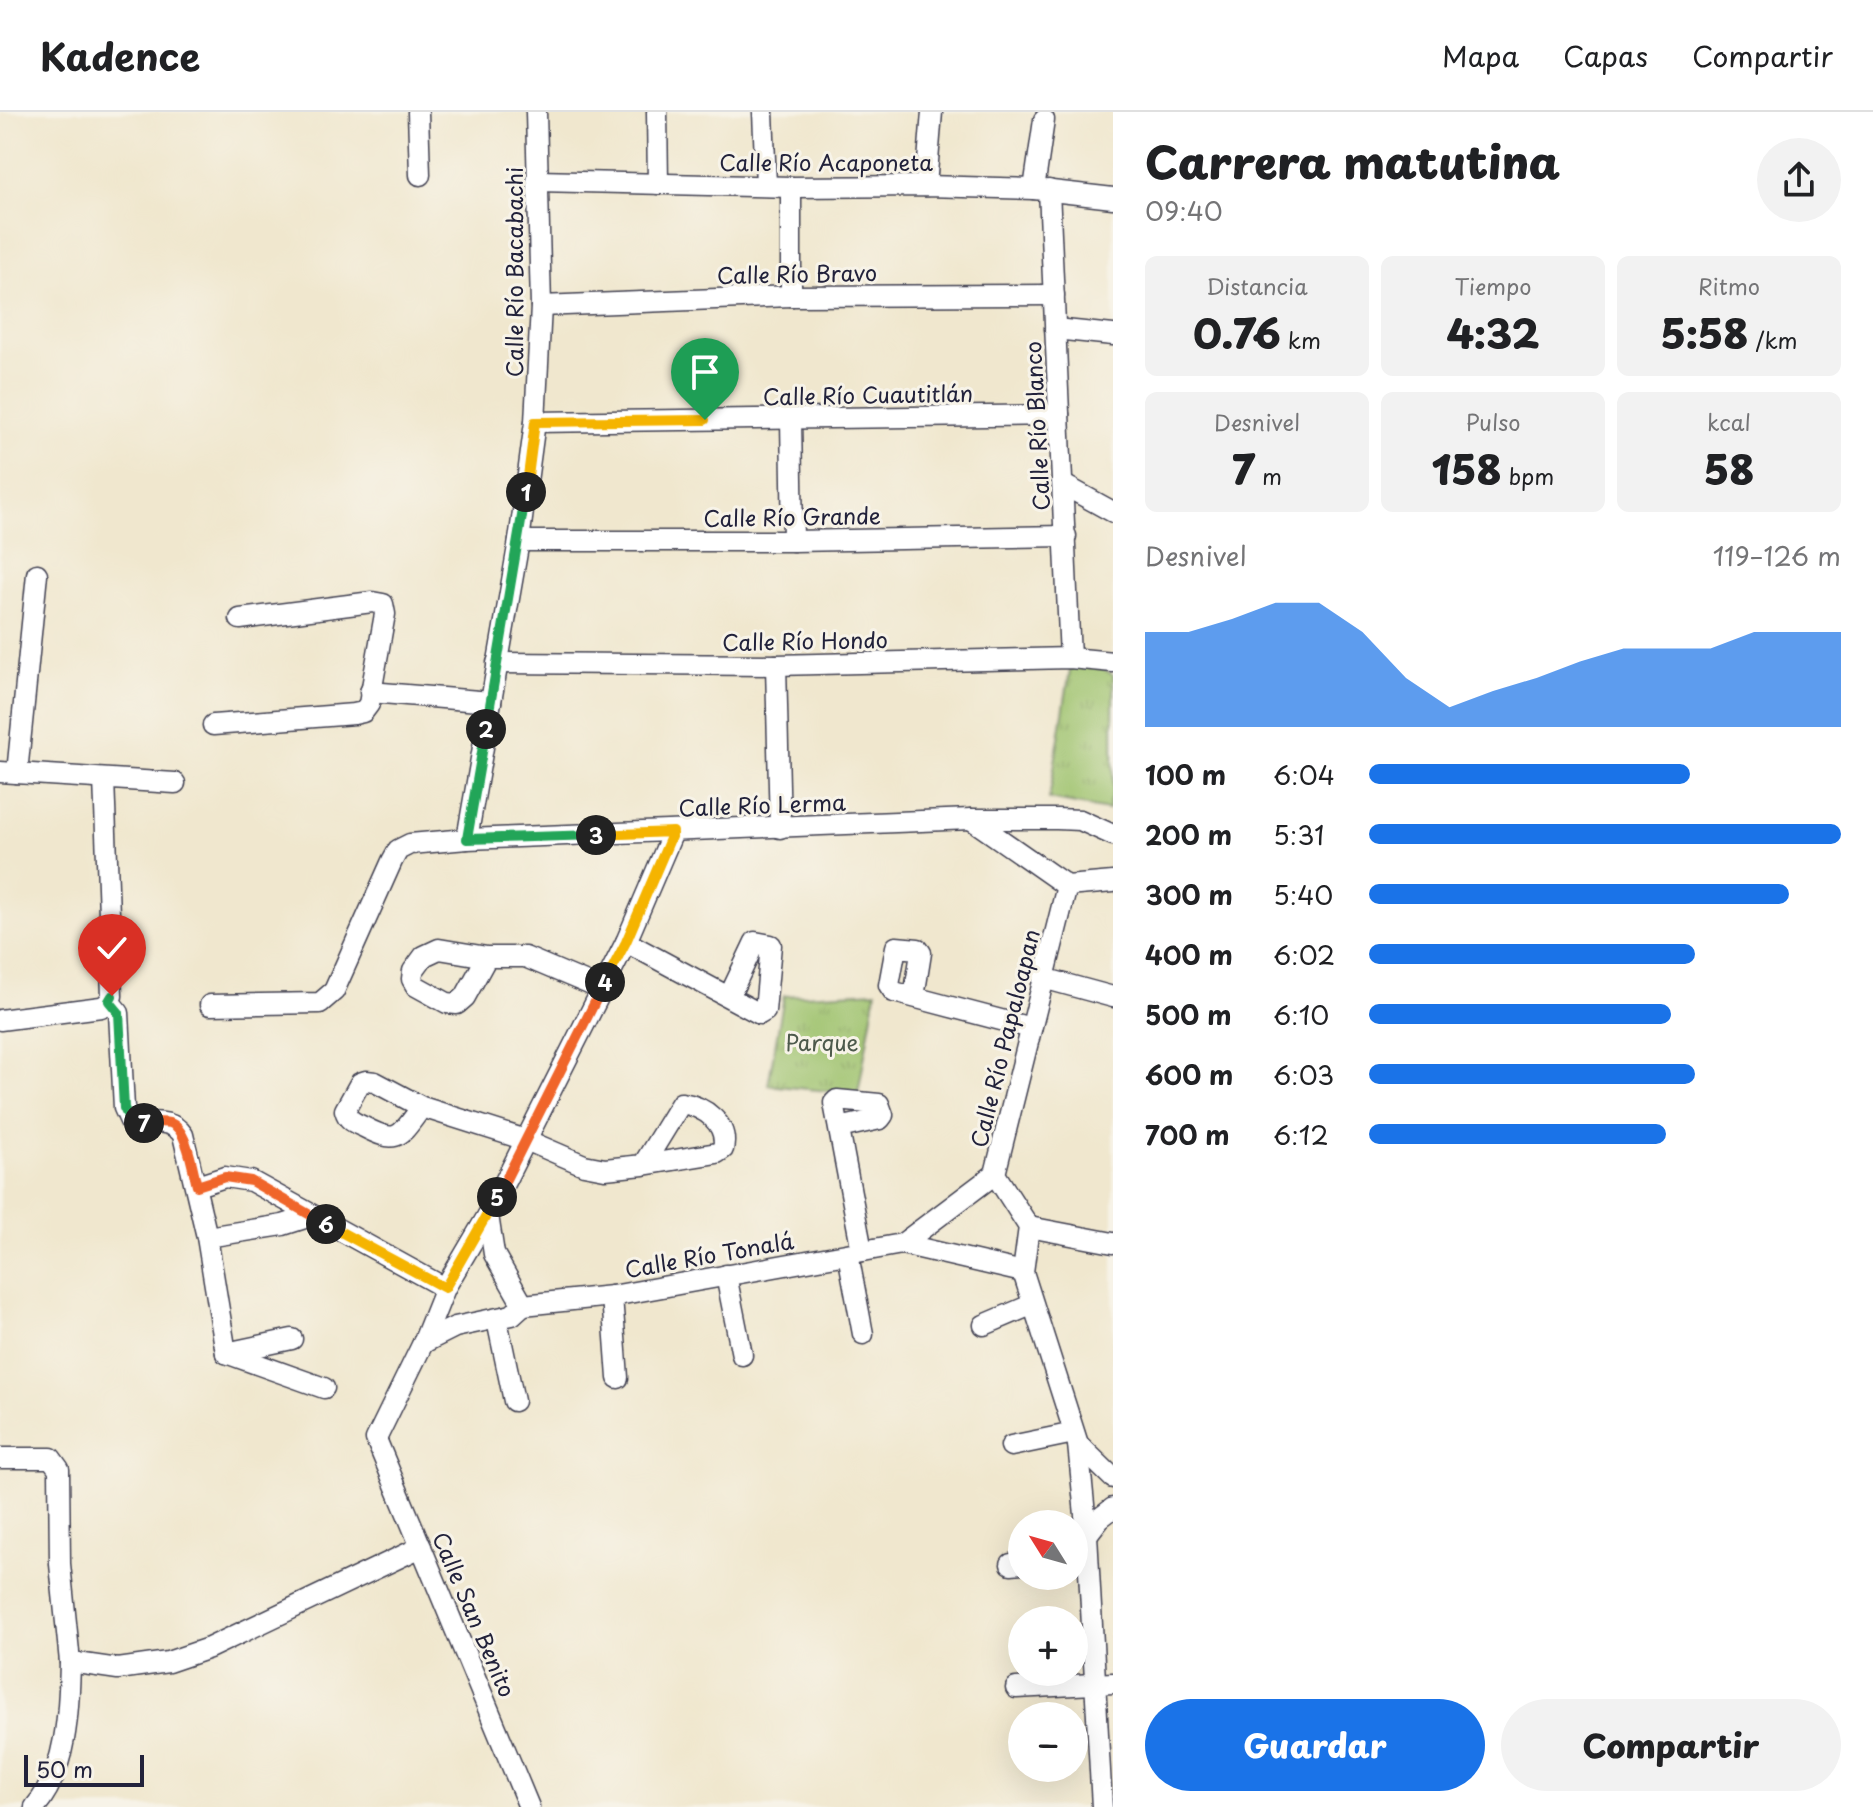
<!DOCTYPE html>
<html lang="es">
<meta charset="utf-8">
<style>
:root{--surface:#fff;--page:#f2f2f2;--text:#202124;--muted:#757577;--line:#e0e0e0;--accent:#1a73e8}
body{margin:0;font-family:"Playpen Sans",sans-serif;background:var(--page);color:var(--text);height:100vh;display:flex;flex-direction:column;font-size:30px;white-space:nowrap}
*{box-sizing:border-box;margin:0}
p{font-size:26px;color:var(--muted)}
.icon{flex:none;width:44px;height:44px;fill:none;stroke:currentColor;stroke-width:2;stroke-linecap:round;stroke-linejoin:round}
.map{position:relative;flex:1;overflow:hidden}
.panel{display:flex;flex-direction:column;background:var(--surface);width:760px}
.panel>*{flex:none}
.needle{width:52px;rotate:307deg}
.controls{position:absolute;left:1008px;top:1398px;display:grid;gap:16px}
.controls a{display:grid;place-items:center;width:80px;height:80px;border-radius:50%;background:var(--surface);box-shadow:0 8px 32px #0002;font-size:40px}
.scale{position:absolute;left:24px;bottom:20px;width:120px;box-sizing:border-box;padding-left:8px;border:4px solid #22223b;border-top:0;font-size:22px;line-height:28px;white-space:nowrap;color:#22223b;-webkit-text-stroke:6px #f7f3e8;paint-order:stroke}
.pin{position:absolute;display:grid;place-items:center;width:68px;height:68px;color:#fff;margin:-82px -34px;border-radius:50% 50% 50% 0;rotate:-45deg;box-shadow:0 0 8px #0007}
.pin .icon{rotate:45deg}
.km{position:absolute;width:40px;height:40px;margin:-20px;border-radius:50%;background:#222;color:#fff;font-size:22px;line-height:40px;text-align:center}
.round{display:grid;place-items:center;flex:none;width:84px;height:84px;border-radius:42px;background:var(--page)}
.head{display:flex;align-items:center;justify-content:space-between;height:136px;padding:0 32px}
h1{font-size:44px;font-weight:800;line-height:60px}
.stats{display:grid;grid-template-columns:repeat(3,1fr);gap:12px;height:136px;padding:8px 32px}
.stats div{display:grid;align-content:center;border-radius:12px;background:var(--page);text-align:center}
.stats b{font-size:40px;font-weight:800}
.stats small{font-size:22px;font-weight:400}
.stats p{font-size:22px}
.chart{height:224px;padding:16px 32px}
.chart p{display:flex;justify-content:space-between}
.chart svg{width:100%;height:144px;margin-top:8px;fill:var(--accent);opacity:.7}
.primary-button{display:flex;gap:16px;margin-top:auto;padding:16px 32px}
.primary-button a{flex:1;height:92px;border-radius:48px;background:var(--accent);color:#fff;font-size:32px;font-weight:800;line-height:92px;text-align:center}
.primary-button a+a{background:var(--page);color:var(--text)}
ul{padding:0 32px;list-style:none;font-size:26px}
li{display:grid;grid-template-columns:128px 96px 1fr;align-items:center;height:60px}
li i{height:20px;border-radius:10px;background:var(--accent)}
header{display:flex;align-items:center;gap:48px;box-sizing:border-box;height:112px;padding:0 40px;background:var(--surface);border-bottom:2px solid var(--line)}
header strong{font-size:38px}
nav{display:flex;gap:44px;margin-inline-start:auto;font-size:28px}
main{display:flex;flex:1;min-height:0}
.map>svg:first-child{display:block}
</style>
<header>
<strong>Kadence</strong>
<nav><a>Mapa</a><a>Capas</a><a>Compartir</a></nav>
</header>
<main>
<div class="map">
<svg width="1113" height="1695" viewBox="0 0 1113 1695">
<defs>
<pattern id="grass-tufts" width="24" height="20" patternUnits="userSpaceOnUse" patternTransform="scale(2)"><rect width="24" height="20" fill="#9ec26d"/><path d="M3 7l-1-3M5 7V3M7 7l1-3M15 17l-1-3M17 17v-4M19 17l1-3" fill="none" stroke="#88a65f"/></pattern>
</defs>
<rect width="100%" height="100%" fill="#f7f3e8"/>
<filter id="ink" filterUnits="userSpaceOnUse"><feTurbulence type="fractalNoise" baseFrequency=".0125" numOctaves="2"/><feDisplacementMap in="SourceGraphic" scale="16" xChannelSelector="R" yChannelSelector="G"/><feConvolveMatrix kernelMatrix="1 2 1 2 8 2 1 2 1" color-interpolation-filters="sRGB"/></filter>
<filter id="wash" filterUnits="userSpaceOnUse"><feTurbulence type="fractalNoise" baseFrequency=".006" numOctaves="4" result="noise"/><feDisplacementMap in="SourceGraphic" scale="32" xChannelSelector="R" yChannelSelector="G"/><feGaussianBlur stdDeviation="1.8" result="paint"/><feColorMatrix in="noise" values="0 0 0 0 0 0 0 0 0 0 0 0 0 0 0 0 0 1.4 0 .05"/><feComposite in="paint" operator="in"/></filter>
<g filter="url(#wash)">
<rect width="100%" height="100%" fill="#f0e7ce"/>
<!-- grass -->
<g fill="url(#grass-tufts)" stroke="#607254" stroke-width="2">
<path d="M1093 550 1113 563V678L1108 698 1049 687 1071 552Z"/>
<path d="M876 879 858 982 768 973 784 884Z"/>
</g>
</g>
<g filter="url(#ink)">
<g fill="none" stroke-linecap="round" stroke-linejoin="round">
<defs>
<g id="minor">
<path d="M418 0 420 63"/>
<path d="M657 0 658 72"/>
<path d="M763 0 766 73"/>
<path d="M537 69 791 75 926 74 1034 77 1113 86"/>
<path d="M926 74 932 0"/>
<path d="M791 75V184"/>
<path d="M1034 77 1044 8"/>
<path d="M1049 78 1070 546"/>
<path d="M541 194 791 184 1054 183"/>
<path d="M1055 217 1113 223"/>
<path d="M791 307 793 429"/>
<path d="M535 310 1059 303"/>
<path d="M1064 373 1113 400"/>
<path d="M519 429H793L1066 424"/>
<path d="M497 551 776 553 1070 546 1113 550"/>
<path d="M776 553 780 716"/>
<path d="M370 580 491 590"/>
<path d="M213 613 354 602 363 600 369 592 385 502 383 492 372 490 240 507"/>
<path d="M0 660 175 671"/>
<path d="M17 661 37 462"/>
<path d="M971 707 1067 774 1113 770"/>
<path d="M467 727 519 429 535 310 541 194 536 0"/>
<path d="M1067 774 995 1062 1029 1115 1023 1160 1078 1332 1087 1423 1102 1695"/>
<path d="M626 830 760 902 765 899 771 833 755 830 729 885"/>
<path d="M487 845 465 885 457 892 447 891 416 874 412 867 413 859 424 844 439 837 487 845H525L601 877"/>
<path d="M1043 866 1113 885"/>
<path d="M914 885 921 841 918 837 896 835 889 873 894 880 1031 916"/>
<path d="M109 889 119 901 124 996 130 1009C150 1012 171 1005 183 1023L207 1125 226 1241 324 1276"/>
<path d="M210 893 320 891 334 879 392 749 398 738 410 732 467 727 971 707H1057L1080 708 1113 723"/>
<path d="M0 908 101 895 108 892 112 884 104 667"/>
<path d="M422 995C400 1023 400 1034 364 1015 355 1011 348 1009 345 998L360 971 366 969 375 970 422 995 526 1028 584 1053 605 1057 643 1053 717 1041 723 1037C729 1012 704 994 681 991L643 1053"/>
<path d="M839 1016 880 1007 883 1003 879 992 837 988 834 991 862 1139"/>
<path d="M197 1074 225 1065 251 1069 445 1176"/>
<path d="M1029 1115 1113 1131"/>
<path d="M207 1125 283 1113 311 1104"/>
<path d="M902 1132 995 1062"/>
<path d="M848 1142 863 1222"/>
<path d="M726 1163 742 1243"/>
<path d="M612 1184 618 1266"/>
<path d="M523 1193 612 1184 902 1132 1023 1160"/>
<path d="M497 1208 514 1289"/>
<path d="M984 1213 1031 1193"/>
<path d="M423 1231 455 1215 512 1203 523 1193 494 1142 488 1103"/>
<path d="M226 1241 292 1227"/>
<path d="M1078 1332 1113 1366"/>
<path d="M1011 1334 1074 1321"/>
<path d="M0 1346H51L59 1357 60 1452 70 1550"/>
<path d="M1087 1423 1100 1406 1113 1396"/>
<path d="M1011 1452 1022 1451"/>
<path d="M1016 1576 1113 1571"/>
<path d="M35 1695C67 1658 69 1597 70 1550L118 1557 168 1550 209 1536 421 1435"/>
<path d="M529 1695 376 1327 423 1231 445 1176 488 1103 626 830 673 720"/>
</g>
</defs>
<!-- minor casing -->
<use href="#minor" stroke="#414051" stroke-width="23"/>
<!-- minor -->
<use href="#minor" stroke="#fff" stroke-width="20"/>
</g>
</g>
<g fill="none" stroke-linecap="round" stroke-linejoin="round" filter="url(#ink)">
<defs>
<path id="split-1" d="M526 380 535 310 705 308"/>
<path id="split-2" d="M486 617 526 380"/>
<path id="split-3" d="M486 617 467 727 596 723"/>
<path id="split-4" d="M596 723 673 720 626 830 605 870"/>
<path id="split-5" d="M497 1085 605 870"/>
<path id="split-6" d="M326 1112 445 1176 497 1085"/>
<path id="split-7" d="M144 1011C152 1011 162 1009 170 1011 187 1015 193 1059 197 1074L225 1065 251 1069 326 1112"/>
<path id="split-8" d="M112 884 109 889 119 901 124 996 130 1009 144 1011"/>
</defs>
<!-- split-1 casing -->
<use href="#split-1" stroke="#fff" stroke-width="16"/>
<!-- split-2 casing -->
<use href="#split-2" stroke="#fff" stroke-width="16"/>
<!-- split-3 casing -->
<use href="#split-3" stroke="#fff" stroke-width="16"/>
<!-- split-4 casing -->
<use href="#split-4" stroke="#fff" stroke-width="16"/>
<!-- split-5 casing -->
<use href="#split-5" stroke="#fff" stroke-width="16"/>
<!-- split-6 casing -->
<use href="#split-6" stroke="#fff" stroke-width="16"/>
<!-- split-7 casing -->
<use href="#split-7" stroke="#fff" stroke-width="16"/>
<!-- split-8 casing -->
<use href="#split-8" stroke="#fff" stroke-width="16"/>
<!-- split-1 -->
<use href="#split-1" stroke="#f5b400" stroke-width="10"/>
<!-- split-2 -->
<use href="#split-2" stroke="#22a559" stroke-width="10"/>
<!-- split-3 -->
<use href="#split-3" stroke="#22a559" stroke-width="10"/>
<!-- split-4 -->
<use href="#split-4" stroke="#f5b400" stroke-width="10"/>
<!-- split-5 -->
<use href="#split-5" stroke="#f0652b" stroke-width="10"/>
<!-- split-6 -->
<use href="#split-6" stroke="#f5b400" stroke-width="10"/>
<!-- split-7 -->
<use href="#split-7" stroke="#f0652b" stroke-width="10"/>
<!-- split-8 -->
<use href="#split-8" stroke="#22a559" stroke-width="10"/>
</g>
<g text-anchor="middle" dominant-baseline="central" stroke-width="6" stroke-linejoin="round" paint-order="stroke">
<!-- street labels -->
<g font-size="22" fill="#22223b" stroke="#f7f3e8">
<text x="826" y="49">Calle Río Acaponeta</text>
<text transform="translate(513 160) rotate(-90)">Calle Río Bacabachi</text>
<text transform="translate(797 161) rotate(-1)">Calle Río Bravo</text>
<text transform="translate(868 282) rotate(-1)">Calle Río Cuautitlán</text>
<text transform="translate(1036 314) rotate(-93)">Calle Río Blanco</text>
<text transform="translate(792 404) rotate(-1)">Calle Río Grande</text>
<text transform="translate(805 528) rotate(-1)">Calle Río Hondo</text>
<text transform="translate(762 692) rotate(-2)">Calle Río Lerma</text>
<text transform="translate(1004 926) rotate(-76)">Calle Río Papaloapan</text>
<text transform="translate(709 1142) rotate(-10)">Calle Río Tonalá</text>
<text transform="translate(475 1502) rotate(67)">Calle San Benito</text>
</g>
<!-- park labels -->
<g font-size="22" fill="#4d5a4c" stroke="#f7f3e8">
<text x="822" y="929">Parque</text>
</g>
</g>
</svg>
<div class="controls">
<a><svg class="needle" viewBox="-14 -14 28 28"><path d="M0-13l5 13h-10z" fill="#e53935"/><path d="M0 13l5-13h-10z" fill="#757577"/></svg></a>
<a>+</a>
<a>−</a>
</div>
<div class="scale">50 m</div>
<div class="pin" style="left:705px;top:308px;background:#1e9e55"><svg class="icon" aria-label="arrive" viewBox="0 0 24 24"><path d="M6 21V4h12l-3 4 3 4H6"/></svg></div>
<div class="pin" style="left:112px;top:884px;background:#d93025"><svg class="icon" aria-label="check" viewBox="0 0 24 24"><path d="M5 12l5 5 9-10"/></svg></div>
<b class="km" style="left:526px;top:380px">1</b>
<b class="km" style="left:486px;top:617px">2</b>
<b class="km" style="left:596px;top:723px">3</b>
<b class="km" style="left:605px;top:870px">4</b>
<b class="km" style="left:497px;top:1085px">5</b>
<b class="km" style="left:326px;top:1112px">6</b>
<b class="km" style="left:144px;top:1011px">7</b>
</div>
<section class="panel">
<div class="head"><div><h1>Carrera matutina</h1><p>09:40</p></div><a class="round"><svg class="icon" aria-label="share" viewBox="0 0 24 24"><path d="M12 15V3M7 8l5-5 5 5M5 13v7h14v-7"/></svg></a></div>
<div class="stats">
<div><p>Distancia</p><b>0.76<small> km</small></b></div>
<div><p>Tiempo</p><b>4:32</b></div>
<div><p>Ritmo</p><b>5:58<small> /km</small></b></div>
</div>
<div class="stats">
<div><p>Desnivel</p><b>7<small> m</small></b></div>
<div><p>Pulso</p><b>158<small> bpm</small></b></div>
<div><p>kcal</p><b>58</b></div>
</div>
<div class="chart"><p><span>Desnivel</span>119–126 m</p>
<svg viewBox="0 0 160 44" preserveAspectRatio="none"><path d="M0 44V15L10 15L20 11L30 6L40 6L50 15L60 29L70 38L80 33L90 29L100 24L110 20L120 20L130 20L140 15L150 15L160 15V44z"/></svg>
</div>
<ul>
<li><b>100 m</b>6:04<i style="width:68%"></i></li>
<li><b>200 m</b>5:31<i style="width:100%"></i></li>
<li><b>300 m</b>5:40<i style="width:89%"></i></li>
<li><b>400 m</b>6:02<i style="width:69%"></i></li>
<li><b>500 m</b>6:10<i style="width:64%"></i></li>
<li><b>600 m</b>6:03<i style="width:69%"></i></li>
<li><b>700 m</b>6:12<i style="width:63%"></i></li>
</ul>
<div class="primary-button"><a>Guardar</a><a>Compartir</a></div>
</section>
</main>
